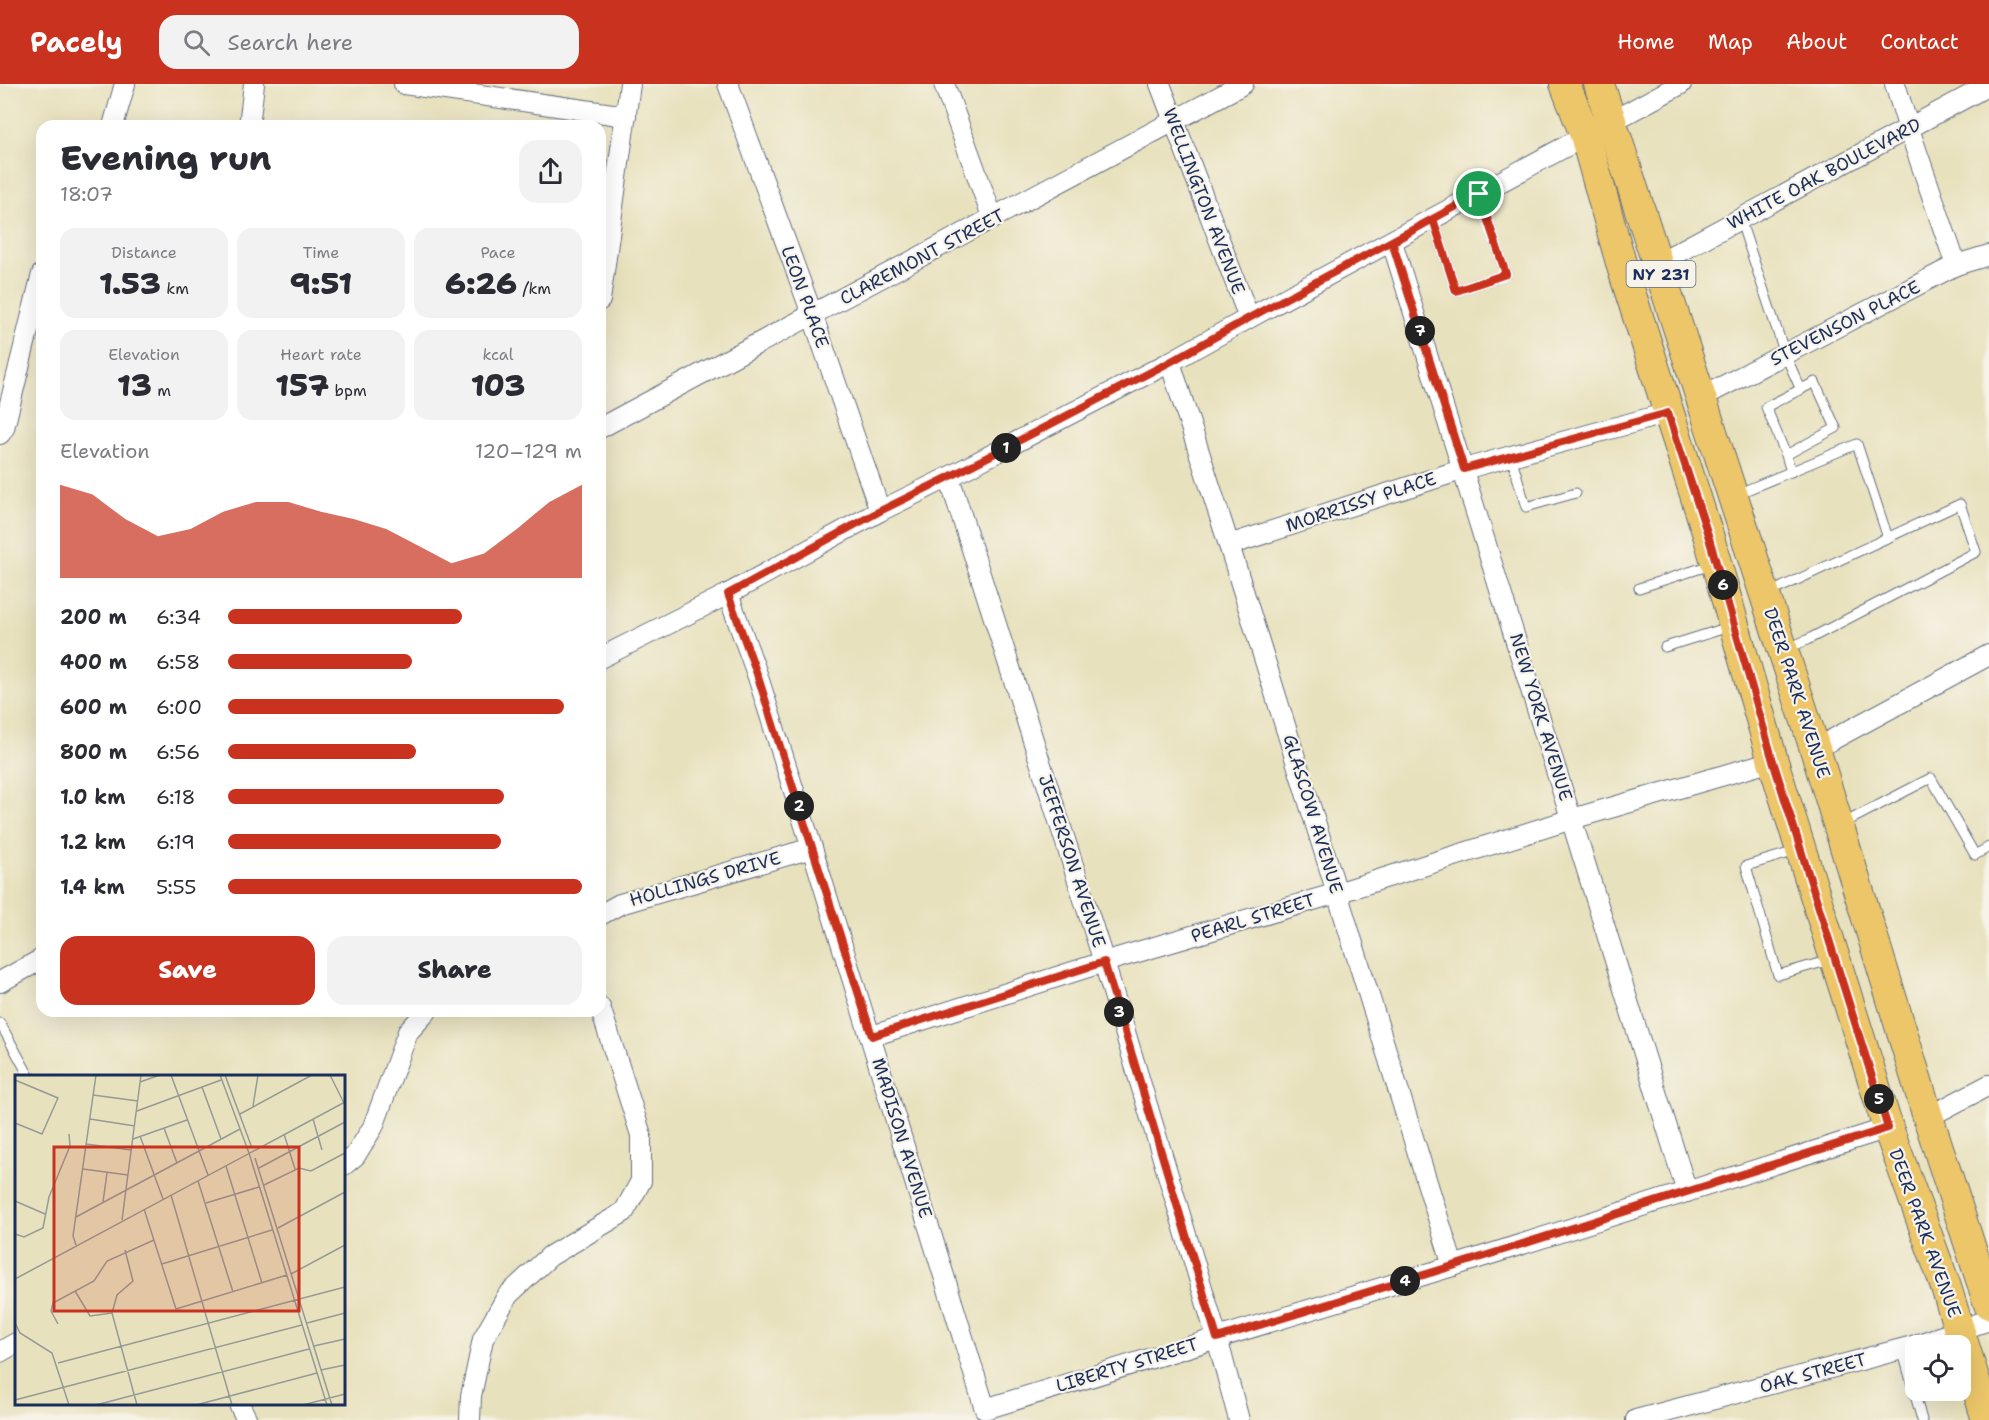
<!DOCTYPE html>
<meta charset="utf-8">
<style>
:root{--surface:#fff;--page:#f2f2f3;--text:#2b2b33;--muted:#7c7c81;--accent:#c8321e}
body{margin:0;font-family:"Shantell Sans",sans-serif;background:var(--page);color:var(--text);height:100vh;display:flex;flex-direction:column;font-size:22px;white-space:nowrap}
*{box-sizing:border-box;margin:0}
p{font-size:20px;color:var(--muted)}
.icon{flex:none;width:33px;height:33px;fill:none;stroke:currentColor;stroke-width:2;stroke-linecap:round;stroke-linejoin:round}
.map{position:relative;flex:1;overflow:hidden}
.side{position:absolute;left:36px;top:36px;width:570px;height:897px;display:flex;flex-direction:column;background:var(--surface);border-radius:18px;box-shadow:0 6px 24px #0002}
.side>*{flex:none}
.buttons{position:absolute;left:1905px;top:1251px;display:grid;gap:12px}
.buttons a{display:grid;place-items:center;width:66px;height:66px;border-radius:12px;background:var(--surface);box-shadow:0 6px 24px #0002;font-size:30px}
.pin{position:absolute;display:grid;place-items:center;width:51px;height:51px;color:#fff;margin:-26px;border:3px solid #fff;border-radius:50%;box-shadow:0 2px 6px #0007}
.km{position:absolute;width:30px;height:30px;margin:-15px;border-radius:50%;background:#222;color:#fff;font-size:16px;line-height:30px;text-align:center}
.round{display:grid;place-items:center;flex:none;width:63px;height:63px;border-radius:18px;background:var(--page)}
.head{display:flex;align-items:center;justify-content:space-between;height:102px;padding:0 24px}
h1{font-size:33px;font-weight:800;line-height:45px}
.figures{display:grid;grid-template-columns:repeat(3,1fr);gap:9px;height:102px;padding:6px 24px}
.figures div{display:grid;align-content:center;border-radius:15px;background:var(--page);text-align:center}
.figures b{font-size:30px;font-weight:800}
.figures small{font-size:16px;font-weight:400}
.figures p{font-size:16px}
.chart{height:168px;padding:12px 24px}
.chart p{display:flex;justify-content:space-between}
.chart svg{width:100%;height:108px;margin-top:6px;fill:var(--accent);opacity:.7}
.action{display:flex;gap:12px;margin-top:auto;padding:12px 24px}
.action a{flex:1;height:69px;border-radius:18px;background:var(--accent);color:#fff;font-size:24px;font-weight:800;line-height:69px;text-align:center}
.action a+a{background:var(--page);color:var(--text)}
ul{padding:0 24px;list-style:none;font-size:20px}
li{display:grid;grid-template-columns:96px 72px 1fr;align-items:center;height:45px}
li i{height:15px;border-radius:8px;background:var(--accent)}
header{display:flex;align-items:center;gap:36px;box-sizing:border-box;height:84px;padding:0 30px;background:var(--accent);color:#fff}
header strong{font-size:28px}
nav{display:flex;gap:33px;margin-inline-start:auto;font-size:21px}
.search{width:420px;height:54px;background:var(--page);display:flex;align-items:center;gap:15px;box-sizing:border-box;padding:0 21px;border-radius:18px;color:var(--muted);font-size:22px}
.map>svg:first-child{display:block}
</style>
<header>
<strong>Pacely</strong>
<div class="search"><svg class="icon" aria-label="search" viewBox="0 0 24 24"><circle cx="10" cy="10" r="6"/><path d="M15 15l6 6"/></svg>Search here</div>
<nav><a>Home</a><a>Map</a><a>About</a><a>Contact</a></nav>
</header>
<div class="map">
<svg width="1989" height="1336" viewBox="0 0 1989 1336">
<rect width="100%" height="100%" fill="#f7f3e8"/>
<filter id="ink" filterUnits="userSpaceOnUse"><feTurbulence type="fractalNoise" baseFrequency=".0167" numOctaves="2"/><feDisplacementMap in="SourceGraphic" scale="12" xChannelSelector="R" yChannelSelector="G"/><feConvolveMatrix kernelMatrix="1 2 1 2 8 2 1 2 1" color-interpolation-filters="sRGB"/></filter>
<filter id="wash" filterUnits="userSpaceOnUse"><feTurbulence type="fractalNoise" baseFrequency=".008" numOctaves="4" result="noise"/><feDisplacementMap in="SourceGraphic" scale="24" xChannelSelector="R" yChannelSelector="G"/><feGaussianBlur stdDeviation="1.35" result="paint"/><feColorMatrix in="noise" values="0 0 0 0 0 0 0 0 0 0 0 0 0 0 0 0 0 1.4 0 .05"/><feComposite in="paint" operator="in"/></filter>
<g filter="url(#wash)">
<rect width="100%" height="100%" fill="#e8e1bd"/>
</g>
<g filter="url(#ink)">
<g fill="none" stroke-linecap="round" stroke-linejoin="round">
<defs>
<g id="lane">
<path d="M1433 135 1456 207 1506 190 1479 110"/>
<path d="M1740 135 1785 270 1801 306"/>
<path d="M1786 371 1766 323 1815 298 1836 344 1786 371 1791 388"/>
<path d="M1511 372 1526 423 1576 409"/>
<path d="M1737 410 1857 360 1888 454"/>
<path d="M1639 504 1711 481"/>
<path d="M1769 509 1960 420 1976 468 1807 556 1786 565"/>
<path d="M1665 563 1729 543"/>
<path d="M1844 739 1931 694 1975 771 1989 763"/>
<path d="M1796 767 1746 782 1778 891 1830 876"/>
<path d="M0 939 29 992"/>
<path d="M1902 1265 1922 1336"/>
</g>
<g id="street">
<path d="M404 0 626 32"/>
<path d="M728 0 812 230 880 427"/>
<path d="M944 0 993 135"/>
<path d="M1160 0 1249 234"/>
<path d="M1895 0 1909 45 1956 181"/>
<path d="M113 42 125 0"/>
<path d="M249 42 254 0"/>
<path d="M1392 158 1687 1108"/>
<path d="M1658 179 1989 1"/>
<path d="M600 216 630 0"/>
<path d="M1170 278 1229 461 1453 1182"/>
<path d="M1702 313 1956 181 1989 171"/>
<path d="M600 344 1243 0"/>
<path d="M0 350 4 344 42 190"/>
<path d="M949 393 1104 878 1217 1254 1239 1336"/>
<path d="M1229 461 1464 385 1668 329"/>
<path d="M728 510 757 590 812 764 985 1325 1453 1182 1888 1044"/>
<path d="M600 574 728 510 880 427 949 393 1170 278 1249 234 1681 0"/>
<path d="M1815 665 1989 571"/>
<path d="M600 831 620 820 812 764"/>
<path d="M0 898 42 875"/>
<path d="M872 952 1104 878 1337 809 1572 735 1773 677"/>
<path d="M1928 1033 1989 1001"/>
<path d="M344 1081 355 1072 373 1043 408 948 427 927"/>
<path d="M0 1268 16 1259"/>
<path d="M239 1320 247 1336"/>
<path d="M470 1336 471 1312 483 1255 508 1211 550 1172 624 1128 641 1097V1051L600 923"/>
<path d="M1636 1336 1913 1262 1989 1236"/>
</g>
<g id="primary">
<path d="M1565 0 1585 51 1623 186 1709 454 1773 677 1888 1044 1946 1203 1987 1336"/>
<path d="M1599 0 1815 665 1928 1033 1989 1220"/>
</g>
</defs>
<!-- lane casing -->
<use href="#lane" stroke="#636d7f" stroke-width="11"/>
<!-- street casing -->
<use href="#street" stroke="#636d7f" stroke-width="22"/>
<!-- primary casing -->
<use href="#primary" stroke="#636d7f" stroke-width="32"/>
<!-- lane -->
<use href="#lane" stroke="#fff" stroke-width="9"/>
<!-- street -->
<use href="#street" stroke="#fff" stroke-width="20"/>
<!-- primary -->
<use href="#primary" stroke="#ecc669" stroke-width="30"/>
</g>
</g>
<g fill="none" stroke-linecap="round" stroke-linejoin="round" filter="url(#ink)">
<defs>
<path id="route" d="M1479 110 1249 234 1170 278 949 393 880 427 728 510 757 590 872 952 1104 878 1217 1254 1453 1182 1888 1044 1773 677 1709 454 1668 329 1464 385 1392 158 1433 135 1456 207 1506 190 1479 110"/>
</defs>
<!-- route casing -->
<use href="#route" stroke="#fff" stroke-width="12"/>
<!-- route -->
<use href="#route" stroke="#c8321e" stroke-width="8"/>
</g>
<g text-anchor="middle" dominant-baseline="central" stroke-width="4.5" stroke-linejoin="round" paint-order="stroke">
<!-- shield labels -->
<rect fill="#f7f3e8" stroke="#5d6a87" stroke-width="1.5" x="1626.5" y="177" width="69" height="26" rx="4.5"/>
<g font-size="16" font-weight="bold" fill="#1b2f5e">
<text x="1661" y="190">NY 231</text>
</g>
<!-- street labels -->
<g font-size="18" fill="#1b2f5e" stroke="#f7f3e8">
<text transform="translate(1824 90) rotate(-28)">WHITE OAK BOULEVARD</text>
<text transform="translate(1204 117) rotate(69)">WELLINGTON AVENUE</text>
<text transform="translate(922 173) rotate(-28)">CLAREMONT STREET</text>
<text transform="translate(805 213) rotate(70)">LEON PLACE</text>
<text transform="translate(1845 239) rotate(-27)">STEVENSON PLACE</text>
<text transform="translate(1361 418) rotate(-18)">MORRISSY PLACE</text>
<text transform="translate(1797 609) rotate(72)">DEER PARK AVENUE</text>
<text transform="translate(1541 633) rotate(73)">NEW YORK AVENUE</text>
<text transform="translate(1313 730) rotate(73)">GLASCOW AVENUE</text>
<text transform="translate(1072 777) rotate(72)">JEFFERSON AVENUE</text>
<text transform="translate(705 795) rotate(-16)">HOLLINGS DRIVE</text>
<text transform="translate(1253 834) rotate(-17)">PEARL STREET</text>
<text transform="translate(902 1054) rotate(73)">MADISON AVENUE</text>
<text transform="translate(1925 1149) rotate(70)">DEER PARK AVENUE</text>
<text transform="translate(1127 1281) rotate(-17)">LIBERTY STREET</text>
<text transform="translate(1813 1289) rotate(-15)">OAK STREET</text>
</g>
</g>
<!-- overview -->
<g transform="translate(15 991)">
<rect width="330" height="330" fill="#e8e1bd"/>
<path fill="none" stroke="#969a97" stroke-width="1.5" d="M156 0 193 100M205 0 234 78 312 330M210 0 237 73M315 0 329 28M0 5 43 23 27 59 0 48M125 7 145 0M187 12 206 64M78 20 123 26M238 31 243 0M122 36 206 5M225 39 297 0M75 44 120 51M298 44 307 75M149 53 162 88M269 59 280 94M125 61 148 124M118 64 172 45M71 69 116 75M240 83 317 330M211 91 247 208M244 93 330 47M68 94 113 100M183 106 218 217M249 110 284 93 296 96 330 78M156 120 217 330M0 126 30 139M88 127 92 98M191 128 244 112M129 134 161 234 272 200M61 142 225 54M107 145 126 0M263 153 330 117M0 159 9 162 28 153 34 122 55 71 54 59M61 170 58 161 81 0M110 175 118 206 102 220 97 238 122 330M147 189 257 155M276 199 330 170M0 204 330 27M60 216 75 241 97 238M0 248 5 258 37 278 54 330M292 248 330 238M43 249 36 236 38 228 79 206 92 186 139 165M299 271 330 264M43 288 330 212M306 295 330 290M0 325 287 250M81 330 294 274M181 330 302 298M288 330 330 319"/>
<path fill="#c8321e" fill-opacity="0.15" stroke="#c8321e" stroke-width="3" d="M39 72H284V236H39Z"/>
<rect width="330" height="330" fill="none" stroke="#1b2f5e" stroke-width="3"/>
</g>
</svg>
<div class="buttons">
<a><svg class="icon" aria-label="locate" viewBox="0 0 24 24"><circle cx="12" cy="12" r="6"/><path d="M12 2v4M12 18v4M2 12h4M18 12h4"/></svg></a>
</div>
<div class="pin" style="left:1479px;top:110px;background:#1e9e55"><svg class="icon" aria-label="arrive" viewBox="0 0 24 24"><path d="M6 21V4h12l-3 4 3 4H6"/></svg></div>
<b class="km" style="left:1006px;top:364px">1</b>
<b class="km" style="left:799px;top:722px">2</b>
<b class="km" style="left:1119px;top:928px">3</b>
<b class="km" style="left:1405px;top:1197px">4</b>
<b class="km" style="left:1879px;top:1015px">5</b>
<b class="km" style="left:1723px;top:501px">6</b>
<b class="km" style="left:1420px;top:247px">7</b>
<section class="side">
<div class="head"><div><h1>Evening run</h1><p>18:07</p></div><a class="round"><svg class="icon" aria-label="share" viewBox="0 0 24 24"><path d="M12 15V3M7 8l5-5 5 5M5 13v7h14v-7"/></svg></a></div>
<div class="figures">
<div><p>Distance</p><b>1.53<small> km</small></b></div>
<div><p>Time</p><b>9:51</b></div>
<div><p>Pace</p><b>6:26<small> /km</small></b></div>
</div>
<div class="figures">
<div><p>Elevation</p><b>13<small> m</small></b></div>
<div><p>Heart rate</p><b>157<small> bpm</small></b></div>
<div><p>kcal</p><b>103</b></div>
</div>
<div class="chart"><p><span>Elevation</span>120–129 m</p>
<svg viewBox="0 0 160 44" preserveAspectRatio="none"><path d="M0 44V6L10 10L20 20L30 27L40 24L50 17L60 13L70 13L80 17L90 20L100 24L110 31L120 38L130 34L140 24L150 13L160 6V44z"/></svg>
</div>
<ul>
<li><b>200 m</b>6:34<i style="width:66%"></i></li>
<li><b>400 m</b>6:58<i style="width:52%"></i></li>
<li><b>600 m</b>6:00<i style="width:95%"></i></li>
<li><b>800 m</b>6:56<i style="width:53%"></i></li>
<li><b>1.0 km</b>6:18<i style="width:78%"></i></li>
<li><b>1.2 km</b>6:19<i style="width:77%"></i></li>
<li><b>1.4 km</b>5:55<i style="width:100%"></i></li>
</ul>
<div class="action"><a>Save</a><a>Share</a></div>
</section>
</div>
